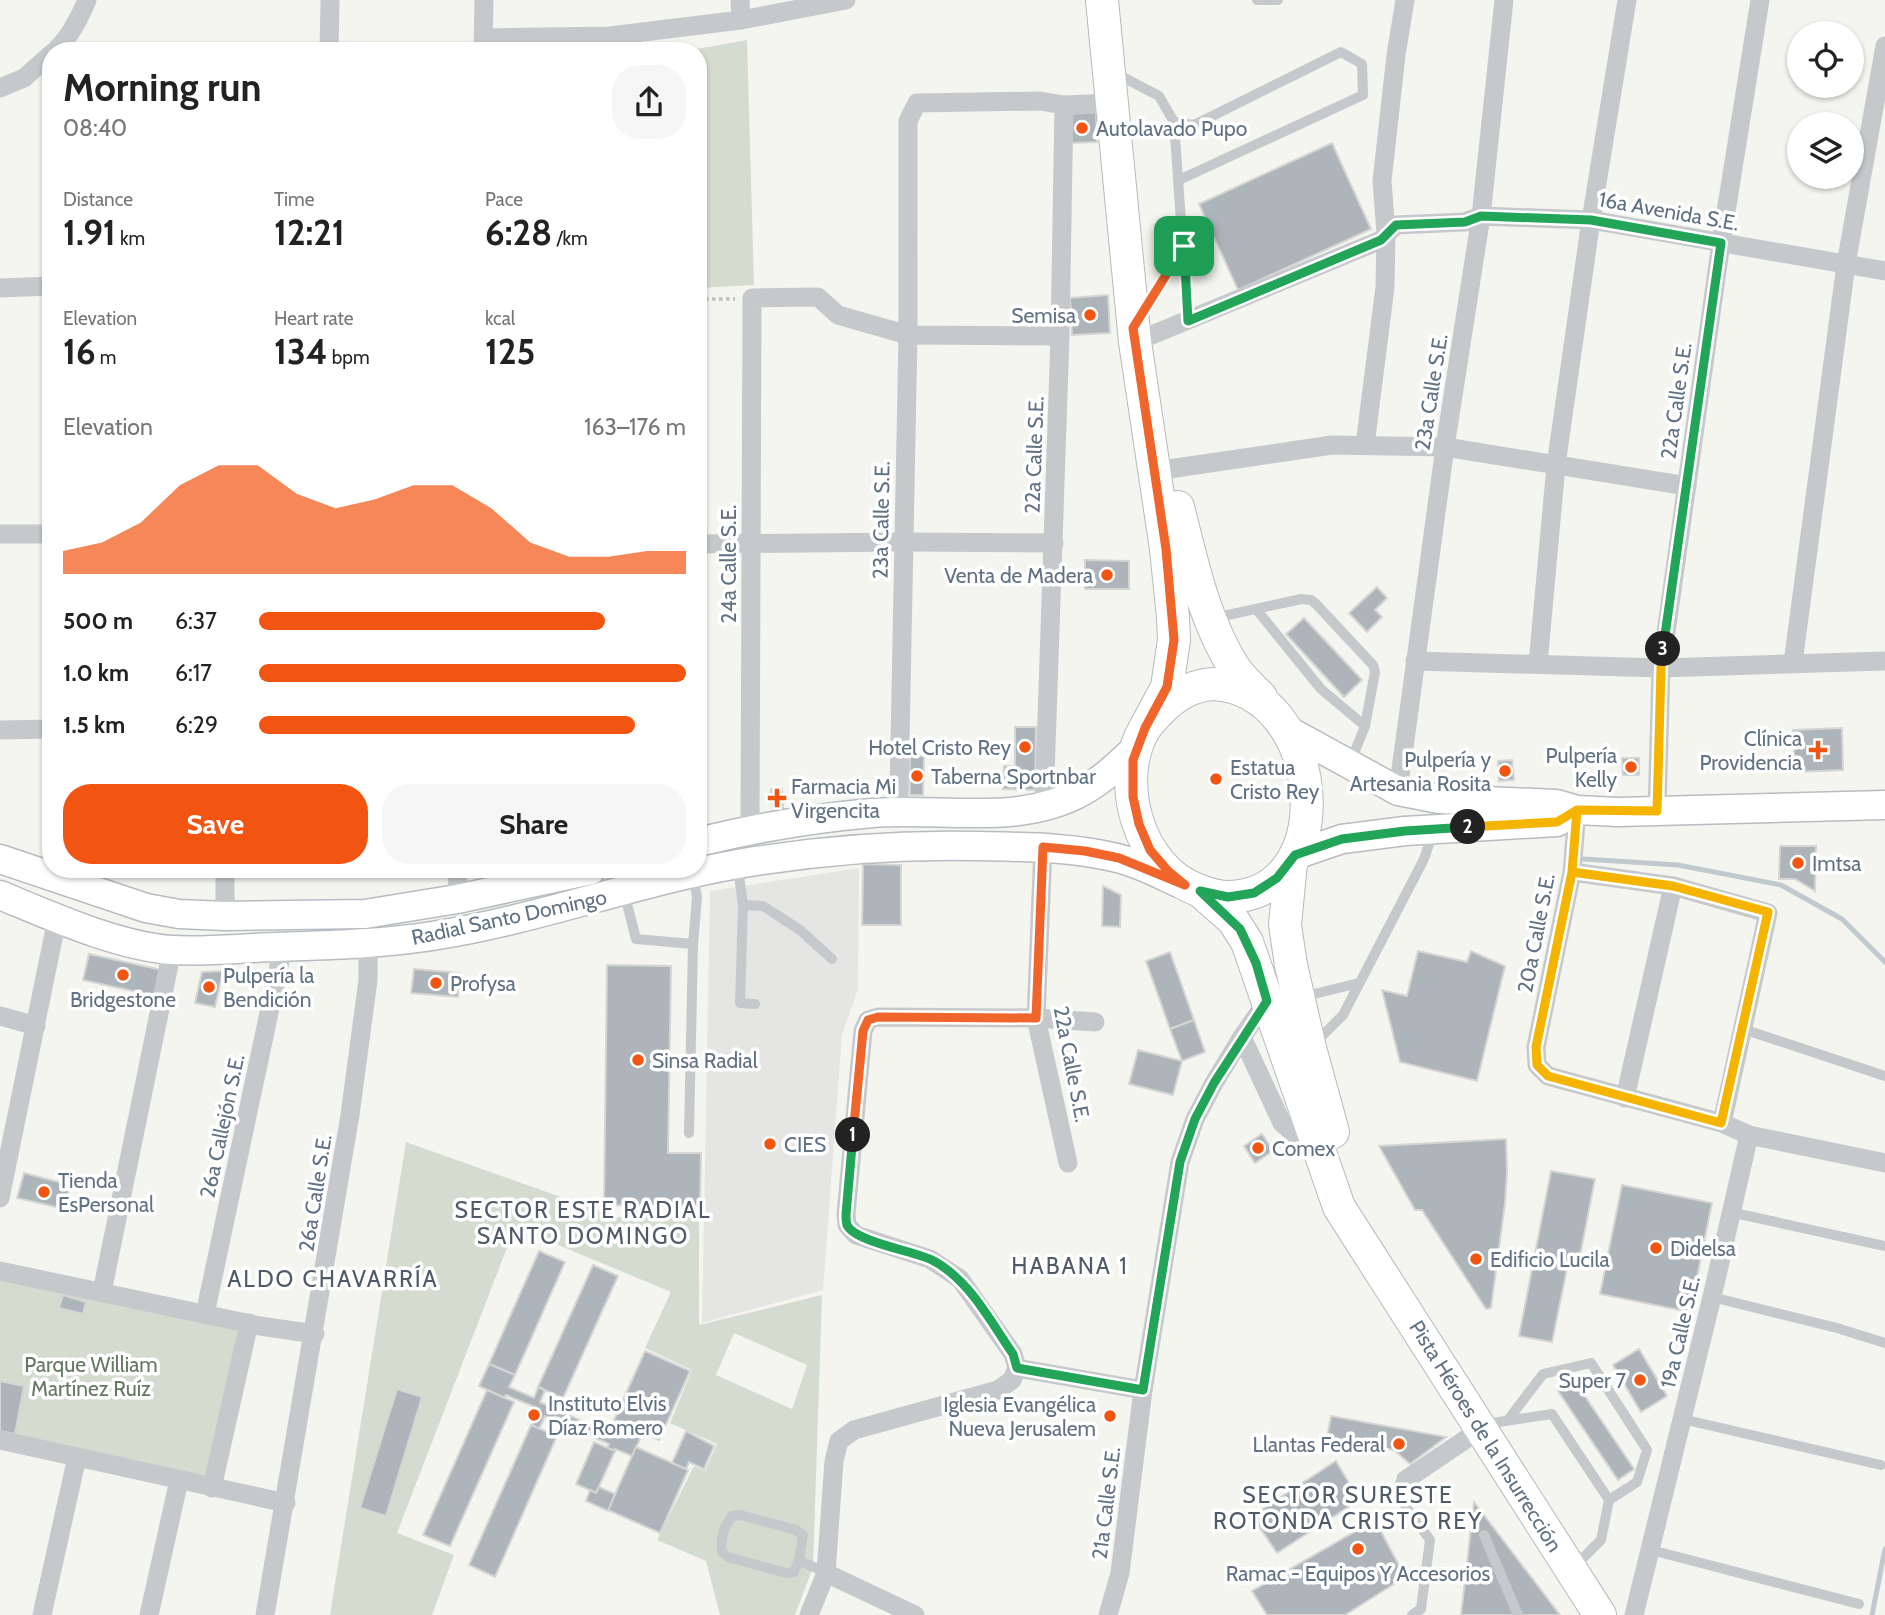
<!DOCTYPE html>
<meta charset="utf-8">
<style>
:root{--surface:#fff;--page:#f6f6f6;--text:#222;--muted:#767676;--accent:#f25512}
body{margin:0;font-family:Cabin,sans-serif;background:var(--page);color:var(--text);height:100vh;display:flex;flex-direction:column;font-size:26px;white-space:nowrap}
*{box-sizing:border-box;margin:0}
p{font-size:23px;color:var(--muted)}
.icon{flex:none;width:38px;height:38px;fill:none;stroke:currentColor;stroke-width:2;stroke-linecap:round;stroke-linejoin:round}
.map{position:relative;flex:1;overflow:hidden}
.sheet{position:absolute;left:42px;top:42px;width:665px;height:836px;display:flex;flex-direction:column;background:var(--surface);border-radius:28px;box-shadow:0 2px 5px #0004}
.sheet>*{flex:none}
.buttons{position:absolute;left:1787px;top:21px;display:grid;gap:14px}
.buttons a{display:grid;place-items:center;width:77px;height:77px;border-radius:50%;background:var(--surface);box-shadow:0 2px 5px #0004;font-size:35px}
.pin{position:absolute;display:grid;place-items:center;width:60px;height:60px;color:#fff;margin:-30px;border-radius:14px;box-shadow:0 4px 10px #0006}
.km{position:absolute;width:35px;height:35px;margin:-18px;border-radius:50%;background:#222;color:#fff;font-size:19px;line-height:35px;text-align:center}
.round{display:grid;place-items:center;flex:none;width:74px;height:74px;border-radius:28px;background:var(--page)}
.head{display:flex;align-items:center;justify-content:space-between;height:119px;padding:0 21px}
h1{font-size:38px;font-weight:700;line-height:52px}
.stats{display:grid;grid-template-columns:repeat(3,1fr);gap:10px;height:119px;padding:7px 21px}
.stats div{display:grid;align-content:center}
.stats b{font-size:35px;font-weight:700}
.stats small{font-size:19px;font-weight:400}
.stats p{font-size:19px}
.chart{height:196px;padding:14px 21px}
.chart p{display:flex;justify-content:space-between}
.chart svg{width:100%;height:126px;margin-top:7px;fill:var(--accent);opacity:.7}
.button{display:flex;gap:14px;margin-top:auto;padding:14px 21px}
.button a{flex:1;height:80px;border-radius:28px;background:var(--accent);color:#fff;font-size:28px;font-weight:700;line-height:80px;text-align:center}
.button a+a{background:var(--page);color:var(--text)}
ul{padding:0 21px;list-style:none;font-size:23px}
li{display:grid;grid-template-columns:112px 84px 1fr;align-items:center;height:52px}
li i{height:18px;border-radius:9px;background:var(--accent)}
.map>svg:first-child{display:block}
</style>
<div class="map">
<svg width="1885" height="1615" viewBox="0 0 1885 1615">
<rect width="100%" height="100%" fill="#f4f5ef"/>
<!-- built -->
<path fill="#e5e6e3" d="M859 868 858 989 842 1035 823 1290 702 1323 710 891Z"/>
<!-- green -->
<g fill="#d4dcd0" fill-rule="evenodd">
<path d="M747 40 754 285 698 288V51H686Z"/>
<path d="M406 1142 617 1217H699V1325L822 1295 813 1567 795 1615H720L706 1561 657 1540 694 1466 705 1471 717 1444 670 1423 692 1370 645 1348 671 1292 515 1227 397 1533 454 1555 432 1615H330ZM734 1333 807 1365 792 1409 716 1375Z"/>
<path d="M0 1271 238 1328 207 1484 0 1439Z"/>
</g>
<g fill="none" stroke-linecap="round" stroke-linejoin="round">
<!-- stream -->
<g stroke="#bfc9ce" stroke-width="5">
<path d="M1584 859 1678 865 1781 885 1842 919 1885 962"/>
<path d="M1872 1615 1885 1549"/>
</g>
</g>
<!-- building -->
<g fill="#adb5bb" stroke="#d5d5d3" stroke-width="2">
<path d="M1096 112 1097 142 1069 143 1067 114Z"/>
<path d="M1332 143 1371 229 1238 290 1199 204Z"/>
<path d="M1108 295 1110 333 1072 335 1070 298Z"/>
<path d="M1085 560 1129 561V589H1085Z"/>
<path d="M1377 587 1387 598 1375 610 1382 617 1367 632 1349 613Z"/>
<path d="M1304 618 1362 680 1344 697 1286 634Z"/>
<path d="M1015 727H1036L1035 790 1003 789 1004 766H1015Z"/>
<path d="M1842 728 1843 770 1795 772 1793 730Z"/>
<path d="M910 756H924L923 795H910Z"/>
<path d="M1622 758H1639V775H1623Z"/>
<path d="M1512 760 1514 780 1499 781 1498 761Z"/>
<path d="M782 788 783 808 773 809 771 789Z"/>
<path d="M1780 846H1816L1815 891 1795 879H1779Z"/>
<path d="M863 864 901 865V925H862Z"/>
<path d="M1103 886 1121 895 1120 927 1102 926Z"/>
<path d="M1418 951 1467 962 1471 951 1505 966 1477 1081 1400 1062 1382 990 1407 996Z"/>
<path d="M1170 952 1194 1020 1170 1029 1146 961Z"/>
<path d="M89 954 162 970 156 996 83 980Z"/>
<path d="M607 965 671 966 668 1153H701L700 1206 604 1205Z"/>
<path d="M414 969 460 973 458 997 411 993Z"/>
<path d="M223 971 215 1007 195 1003 202 972Z"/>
<path d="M1194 1020 1205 1052 1182 1061 1170 1029Z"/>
<path d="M1138 1050 1182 1061 1173 1095 1129 1084Z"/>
<path d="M1262 1134 1273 1151 1255 1163 1244 1146Z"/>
<path d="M1506 1139 1507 1171 1505 1203 1491 1308 1486 1309 1422 1210H1415L1379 1146Z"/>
<path d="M1551 1171 1595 1179 1579 1261 1569 1259 1552 1342 1519 1336Z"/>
<path d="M24 1173 70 1185 65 1209 17 1198Z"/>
<path d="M1622 1185 1712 1203 1690 1312 1600 1294Z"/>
<path d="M539 1251 565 1262 515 1375 489 1364Z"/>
<path d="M593 1265 618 1276 563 1398 538 1387Z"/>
<path d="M63 1295 86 1302 83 1314 59 1308Z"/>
<path d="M1639 1349 1667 1396 1641 1412 1613 1365Z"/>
<path d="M645 1351 690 1371 659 1440 614 1420Z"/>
<path d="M489 1364 515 1375 509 1387 534 1398 538 1387 545 1390 540 1402 614 1436 620 1423 643 1433 632 1456 615 1449V1451L607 1448 609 1444 545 1416 539 1429 532 1426 540 1409 506 1395 505 1398 479 1386Z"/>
<path d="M1574 1380 1634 1469 1618 1480 1558 1391Z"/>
<path d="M0 1381 24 1386 15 1434 0 1431Z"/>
<path d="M397 1389 422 1397 386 1516 360 1508Z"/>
<path d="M487 1390 514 1402 450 1546 423 1535Z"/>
<path d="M1331 1416 1446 1437 1410 1464 1394 1450 1327 1438Z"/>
<path d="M531 1425 557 1436 495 1577 469 1565Z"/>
<path d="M686 1431 714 1446 704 1469 689 1462 686 1469 672 1463Z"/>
<path d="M594 1442 615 1451 596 1493 576 1484Z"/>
<path d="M636 1447 688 1470 660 1533 608 1510Z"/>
<path d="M1336 1461 1359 1500 1277 1553 1252 1516Z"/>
<path d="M599 1487 615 1494 608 1511 586 1501 590 1490 596 1493Z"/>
<path d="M1474 1502 1560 1615H1461Z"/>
<path d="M1375 1520 1405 1577 1345 1615H1267L1252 1591Z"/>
</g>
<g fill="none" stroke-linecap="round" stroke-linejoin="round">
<defs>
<g id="secondary">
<path d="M1289 731 1398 791 1439 799 1556 804 1577 810 1618 812 1885 805"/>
<path d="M698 842C755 828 814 818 872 813 942 807 1019 827 1083 791 1104 779 1120 763 1137 747"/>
<path d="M1295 855 1342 839 1405 831 1557 822 1576 811"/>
<path d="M0 859 146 908 179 914 225 916 365 914 457 899 591 870"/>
<path d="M0 895C51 916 117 946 172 950 206 952 241 948 275 947 328 945 380 944 432 936 536 920 635 882 738 864 819 850 898 844 979 846 1026 847 1072 847 1117 858 1139 863 1159 874 1179 883"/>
</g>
<g id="primary">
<path d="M1102 0 1135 342 1166 549 1173 617 1174 640 1167 687 1145 728"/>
<path d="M1178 507C1192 562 1204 621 1235 669 1242 679 1252 688 1261 697"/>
<path d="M1214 684C1326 691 1343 894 1229 897 1218 897 1208 894 1198 890 1139 869 1113 781 1145 728 1150 721 1157 714 1163 708 1177 694 1194 685 1214 684Z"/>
<path d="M1291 863 1285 925 1291 965 1310 1048 1333 1132"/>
<path d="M1200 891 1233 920 1247 942 1339 1207 1600 1615"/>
</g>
</defs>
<!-- secondary casing -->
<use href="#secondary" stroke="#b7bcc1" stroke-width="31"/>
<!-- primary casing -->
<use href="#primary" stroke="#b6babe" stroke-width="34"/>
<!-- path -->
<path stroke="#bec0c2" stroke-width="3.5" stroke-dasharray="3.5 3.5" stroke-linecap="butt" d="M698 299H735"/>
<!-- lane -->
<g stroke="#c6c9cc" stroke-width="10">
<path d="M1257 0H1278"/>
<path d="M1115 73 1159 96 1174 122 1188 321"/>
<path d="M1174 122 1194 125 1341 52 1362 64 1363 95 1179 180"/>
<path d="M1141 315 1183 248"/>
<path d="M1256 609 1321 689 1365 726"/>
<path d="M1214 618 1301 599 1311 600 1316 604 1373 665 1375 672 1365 726 1351 761"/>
<path d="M738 868 743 905 740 1003 755 1004"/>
<path d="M624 892 636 939 693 944"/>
<path d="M743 905 763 906 800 930 832 959"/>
<path d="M1302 997 1359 983"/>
<path d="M1743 1029 1885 1076"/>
<path d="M1315 1043 1343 1015 1424 859 1433 832"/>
<path d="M689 1133 693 944 697 897 693 875"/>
<path d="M1730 1212 1885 1246"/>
<path d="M1712 1297 1837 1328 1885 1343"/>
<path d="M1682 1419 1881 1465"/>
<path d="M1508 1420 1543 1374 1591 1363 1647 1450 1637 1482 1609 1500"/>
<path d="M1398 1486 1406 1485 1480 1435"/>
<path d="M740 1515 796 1530 803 1535 799 1560 794 1572 786 1573 728 1557 722 1552C720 1540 724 1526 732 1516Z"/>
<path d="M1484 1535 1518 1615"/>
<path d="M1651 1550 1859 1604"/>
<path d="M799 1560 826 1573"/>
<path d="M1412 1615 1421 1609 1430 1540C1418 1522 1393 1500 1402 1477L1479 1425 1552 1414 1609 1500 1601 1540 1574 1567"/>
</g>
<!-- street -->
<g stroke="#c6c9cc" stroke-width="19">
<path d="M740 0 741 20"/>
<path d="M484 38 610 36 741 20 846 0"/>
<path d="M55 51C70 37 79 19 87 0"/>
<path d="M329 51 330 0"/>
<path d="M483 51 484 0"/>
<path d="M0 88 24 78 51 54"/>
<path d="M0 288 51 286"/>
<path d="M1135 342 1381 240 1396 225 1465 222 1481 216 1591 220 1885 271"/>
<path d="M1365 445 1385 287 1386 233 1382 181 1396 55 1405 0"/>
<path d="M1169 469 1332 445 1445 447 1687 486"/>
<path d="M0 534H51"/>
<path d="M698 544 903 542 1054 543"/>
<path d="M1415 661 1661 668 1885 661"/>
<path d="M1793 663 1846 264 1885 46"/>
<path d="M1538 664 1556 465 1591 220 1627 0"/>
<path d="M0 730 51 729"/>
<path d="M1398 791 1445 447 1481 216 1504 0"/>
<path d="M899 794 908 335V121L917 103 1040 101 1064 105 1112 103"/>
<path d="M1044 806 1060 336 1064 105"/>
<path d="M1577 810 1572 872 1536 1047 1537 1065 1548 1076 1722 1123 1749 1135 1712 1297 1634 1615"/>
<path d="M1657 811 1661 668 1721 243 1760 0"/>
<path d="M750 829 752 298 818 297 838 315 908 335 1060 336"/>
<path d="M1043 847 1036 1018 1068 1163"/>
<path d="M225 870V916"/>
<path d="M1572 872 1673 886 1768 913 1722 1123"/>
<path d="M457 899 458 870"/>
<path d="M0 1016 36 1026"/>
<path d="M1242 1037 1282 1123 1318 1154"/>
<path d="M1625 1098 1673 886"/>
<path d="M1749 1135 1885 1163"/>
<path d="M0 1198 57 919"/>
<path d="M0 1271 260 1326 315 1334"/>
<path d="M102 1292 172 950"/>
<path d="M205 1314 283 947"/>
<path d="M1017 1368 1013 1354 960 1279 930 1259 856 1235 847 1225 846 1214 863 1031 868 1020 878 1017 1036 1018 1095 1022"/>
<path d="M1017 1368 1143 1390"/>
<path d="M0 1440 286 1503"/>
<path d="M212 1488 249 1323"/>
<path d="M826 1573 915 1615"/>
<path d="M42 1615 77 1457"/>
<path d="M149 1615 179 1480"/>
<path d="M265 1615 350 1115 368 980V943"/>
<path d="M809 1615 826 1573 834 1461 839 1441 854 1430 998 1390 1012 1380 1017 1368"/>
<path d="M1108 1615 1120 1573 1143 1390 1180 1162 1195 1119 1214 1083 1242 1037 1267 1001"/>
</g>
<!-- secondary -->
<use href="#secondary" stroke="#fff" stroke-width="28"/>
<!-- primary -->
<use href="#primary" stroke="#fff" stroke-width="32"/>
</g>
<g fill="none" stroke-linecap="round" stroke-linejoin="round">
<defs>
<path id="split-1" d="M853 1135 863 1031 868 1020 878 1017 1036 1018 1043 847 1085 851 1119 858 1185 885 1168 871 1150 850 1139 824 1133 797V760L1145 728 1167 687 1174 640 1166 549 1133 328 1184 246"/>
<path id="split-2" d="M853 1135 846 1214C846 1218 846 1222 847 1225 855 1242 914 1251 932 1260 969 1279 990 1321 1013 1354L1017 1368 1143 1390 1180 1162 1195 1119 1214 1083 1267 1001 1256 963 1240 929 1200 891 1228 897 1254 893 1277 878 1295 855 1342 839 1405 831 1468 827"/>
<path id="split-3" d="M1468 827 1557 822 1577 810 1572 872 1536 1047 1537 1065 1548 1076 1721 1123 1768 912 1673 886 1572 872 1577 810 1657 811 1661 668 1663 649"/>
<path id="split-4" d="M1184 246 1188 321 1381 240 1396 225 1465 222 1481 216 1591 220 1721 243 1663 649"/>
</defs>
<!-- split-1 casing -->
<use href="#split-1" stroke="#fff" stroke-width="14"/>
<!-- split-2 casing -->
<use href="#split-2" stroke="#fff" stroke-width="14"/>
<!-- split-3 casing -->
<use href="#split-3" stroke="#fff" stroke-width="14"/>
<!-- split-4 casing -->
<use href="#split-4" stroke="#fff" stroke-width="14"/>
<!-- split-1 -->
<use href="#split-1" stroke="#f0652b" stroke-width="9"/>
<!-- split-2 -->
<use href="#split-2" stroke="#22a559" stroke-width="9"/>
<!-- split-3 -->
<use href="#split-3" stroke="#f5b400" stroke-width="9"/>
<!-- split-4 -->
<use href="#split-4" stroke="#22a559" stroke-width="9"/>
</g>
<!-- markers -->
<g fill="#f25512" stroke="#fff" stroke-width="2.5">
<circle cx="1082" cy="128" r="7"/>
<circle cx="1090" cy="315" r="7"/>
<circle cx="1107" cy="575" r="7"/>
<circle cx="1025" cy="747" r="7"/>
<path d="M1814.5 739.5h7v7h7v7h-7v7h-7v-7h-7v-7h7z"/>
<circle cx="1631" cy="767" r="7"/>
<circle cx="1505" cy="771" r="7"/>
<circle cx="917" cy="776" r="7"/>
<circle cx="1216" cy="779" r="7"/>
<path d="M773.5 787.5h7v7h7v7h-7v7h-7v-7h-7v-7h7z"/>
<circle cx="1798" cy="863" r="7"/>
<circle cx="123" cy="975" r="7"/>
<circle cx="436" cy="983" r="7"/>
<circle cx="209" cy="987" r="7"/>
<circle cx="638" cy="1060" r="7"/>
<circle cx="770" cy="1144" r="7"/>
<circle cx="1258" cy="1148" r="7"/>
<circle cx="44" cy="1192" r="7"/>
<circle cx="1656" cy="1248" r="7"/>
<circle cx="1476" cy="1259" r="7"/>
<circle cx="1640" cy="1380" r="7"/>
<circle cx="534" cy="1415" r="7"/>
<circle cx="1110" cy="1416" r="7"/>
<circle cx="1399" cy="1444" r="7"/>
<circle cx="1358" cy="1549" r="7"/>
</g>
<g text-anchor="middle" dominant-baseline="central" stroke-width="7" stroke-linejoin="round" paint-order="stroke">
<!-- poi labels -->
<g font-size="21" fill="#607284" stroke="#fff" text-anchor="start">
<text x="1096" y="128">Autolavado Pupo</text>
<text x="1076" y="315" text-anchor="end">Semisa</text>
<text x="1093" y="575" text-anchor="end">Venta de Madera</text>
<text x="1802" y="738" text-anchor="end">Clínica<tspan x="1802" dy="24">Providencia</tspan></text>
<text x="1011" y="747" text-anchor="end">Hotel Cristo Rey</text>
<text x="1617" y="755" text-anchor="end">Pulpería<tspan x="1617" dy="24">Kelly</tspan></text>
<text x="1491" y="759" text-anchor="end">Pulpería y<tspan x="1491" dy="24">Artesania Rosita</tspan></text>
<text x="1230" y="767">Estatua<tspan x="1230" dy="24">Cristo Rey</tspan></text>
<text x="931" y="776">Taberna Sportnbar</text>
<text x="791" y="786">Farmacia Mi<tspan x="791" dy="24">Virgencita</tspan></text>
<text x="1812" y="863">Imtsa</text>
<text x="223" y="975">Pulpería la<tspan x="223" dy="24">Bendición</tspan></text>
<text x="450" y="983">Profysa</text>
<text x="123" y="999" text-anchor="middle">Bridgestone</text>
<text x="652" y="1060">Sinsa Radial</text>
<text x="784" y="1144">CIES</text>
<text x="1272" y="1148">Comex</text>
<text x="58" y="1180">Tienda<tspan x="58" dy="24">EsPersonal</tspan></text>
<text x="1670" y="1248">Didelsa</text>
<text x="1490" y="1259">Edificio Lucila</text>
<text x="1626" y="1380" text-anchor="end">Super 7</text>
<text x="548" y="1403">Instituto Elvis<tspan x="548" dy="24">Díaz Romero</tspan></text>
<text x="1096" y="1404" text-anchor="end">Iglesia Evangélica<tspan x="1096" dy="24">Nueva Jerusalem</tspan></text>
<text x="1385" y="1444" text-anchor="end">Llantas Federal</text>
<text x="1358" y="1573" text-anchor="middle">Ramac - Equipos Y Accesorios</text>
</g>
<!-- street labels -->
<g font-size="21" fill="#607284" stroke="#fff">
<text transform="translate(1669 211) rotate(10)">16a Avenida S.E.</text>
<text transform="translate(1431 392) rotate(-81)">23a Calle S.E.</text>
<text transform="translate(1676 401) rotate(-82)">22a Calle S.E.</text>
<text transform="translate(1034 455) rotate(-88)">22a Calle S.E.</text>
<text transform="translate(881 520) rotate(-89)">23a Calle S.E.</text>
<text transform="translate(728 564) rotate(-90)">24a Calle S.E.</text>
<text transform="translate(509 917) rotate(-12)">Radial Santo Domingo</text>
<text transform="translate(1536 933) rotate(-79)">20a Calle S.E.</text>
<text transform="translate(1072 1064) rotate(79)">22a Calle S.E.</text>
<text transform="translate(222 1126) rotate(-78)">26a Callejón S.E.</text>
<text transform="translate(315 1193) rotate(-81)">26a Calle S.E.</text>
<text transform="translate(1680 1332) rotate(-77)">19a Calle S.E.</text>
<text transform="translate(1486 1436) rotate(58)">Pista Héroes de la Insurrección</text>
<text transform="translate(1106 1503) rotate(-83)">21a Calle S.E.</text>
</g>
<!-- park labels -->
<g font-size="21" fill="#637a60" stroke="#fff">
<text x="91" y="1364">Parque William<tspan x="91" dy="24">Martínez Ruíz</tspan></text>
</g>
<!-- neighbourhood labels -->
<g font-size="23" letter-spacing="2" fill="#4f5b68" stroke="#fff">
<text x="583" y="1210">SECTOR ESTE RADIAL<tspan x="583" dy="26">SANTO DOMINGO</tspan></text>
<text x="1070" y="1266">HABANA 1</text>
<text x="333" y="1279">ALDO CHAVARRÍA</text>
<text x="1348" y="1495">SECTOR SURESTE<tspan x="1348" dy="26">ROTONDA CRISTO REY</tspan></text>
</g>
</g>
</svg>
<div class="buttons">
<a><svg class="icon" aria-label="locate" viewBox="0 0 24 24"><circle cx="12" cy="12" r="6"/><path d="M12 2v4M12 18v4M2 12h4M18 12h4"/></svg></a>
<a><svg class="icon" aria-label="layers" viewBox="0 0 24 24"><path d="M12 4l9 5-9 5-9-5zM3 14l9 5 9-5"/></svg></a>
</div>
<div class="pin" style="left:1184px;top:246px;background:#1e9e55"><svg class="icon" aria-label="arrive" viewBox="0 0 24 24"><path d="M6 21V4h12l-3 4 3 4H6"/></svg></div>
<b class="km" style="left:853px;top:1135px">1</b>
<b class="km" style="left:1468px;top:827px">2</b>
<b class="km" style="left:1663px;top:649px">3</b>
<section class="sheet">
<div class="head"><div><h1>Morning run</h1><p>08:40</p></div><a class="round"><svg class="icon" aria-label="share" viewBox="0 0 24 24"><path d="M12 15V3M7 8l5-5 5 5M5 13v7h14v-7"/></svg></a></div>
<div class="stats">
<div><p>Distance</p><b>1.91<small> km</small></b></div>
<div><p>Time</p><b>12:21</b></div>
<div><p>Pace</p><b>6:28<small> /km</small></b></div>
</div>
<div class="stats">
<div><p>Elevation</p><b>16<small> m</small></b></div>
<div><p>Heart rate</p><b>134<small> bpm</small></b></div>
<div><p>kcal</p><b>125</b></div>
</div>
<div class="chart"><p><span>Elevation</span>163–176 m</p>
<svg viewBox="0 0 160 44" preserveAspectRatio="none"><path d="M0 44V36L10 33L20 26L30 13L40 6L50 6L60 16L70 21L80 18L90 13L100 13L110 21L120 33L130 38L140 38L150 36L160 36V44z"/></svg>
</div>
<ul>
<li><b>500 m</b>6:37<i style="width:81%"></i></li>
<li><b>1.0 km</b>6:17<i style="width:100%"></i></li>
<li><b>1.5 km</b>6:29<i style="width:88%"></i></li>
</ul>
<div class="button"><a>Save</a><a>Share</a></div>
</section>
</div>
